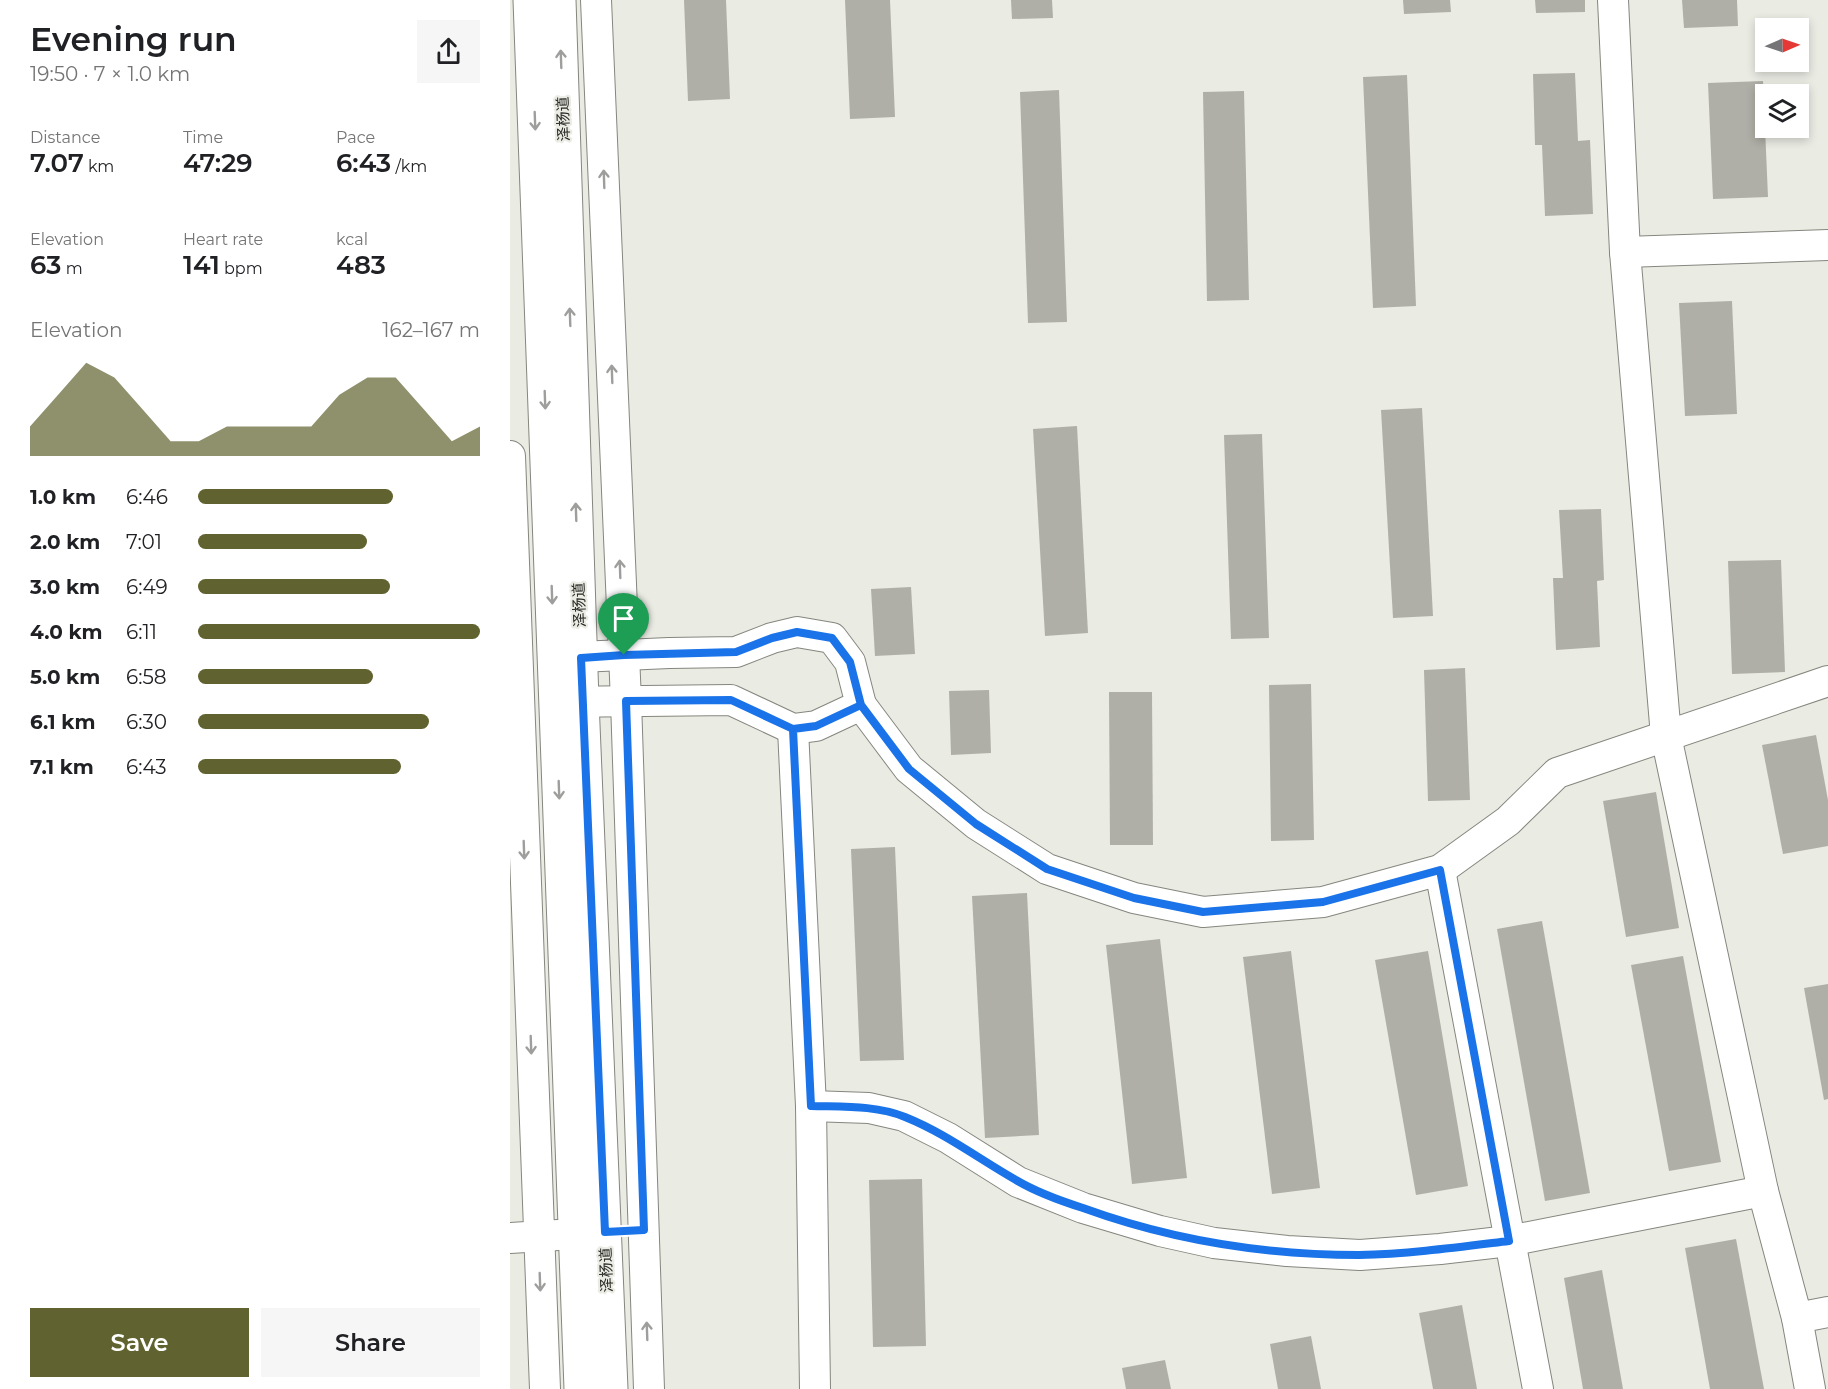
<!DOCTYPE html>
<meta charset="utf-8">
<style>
:root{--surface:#fff;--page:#f6f6f6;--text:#202124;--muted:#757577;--accent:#60622f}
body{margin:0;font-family:Montserrat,"Noto Sans SC",sans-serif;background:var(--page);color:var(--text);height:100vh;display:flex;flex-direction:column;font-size:22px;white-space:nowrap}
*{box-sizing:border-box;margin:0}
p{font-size:20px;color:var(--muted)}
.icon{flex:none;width:33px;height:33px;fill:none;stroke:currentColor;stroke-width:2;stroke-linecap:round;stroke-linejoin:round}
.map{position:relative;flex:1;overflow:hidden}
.panel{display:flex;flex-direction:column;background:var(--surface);width:510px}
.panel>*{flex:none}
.needle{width:39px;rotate:88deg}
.fabs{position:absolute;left:1245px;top:18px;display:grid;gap:12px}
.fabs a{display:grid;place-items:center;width:54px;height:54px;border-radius:0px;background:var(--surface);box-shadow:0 3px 9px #0003;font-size:30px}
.pin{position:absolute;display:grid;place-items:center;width:51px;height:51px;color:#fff;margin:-62px -26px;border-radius:50% 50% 50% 0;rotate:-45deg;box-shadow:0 0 6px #0007}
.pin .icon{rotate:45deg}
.round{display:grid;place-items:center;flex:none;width:63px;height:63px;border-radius:0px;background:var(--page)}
.head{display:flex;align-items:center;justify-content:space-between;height:102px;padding:0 30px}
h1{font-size:33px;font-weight:600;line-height:45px}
.metrics{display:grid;grid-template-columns:repeat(3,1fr);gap:9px;height:102px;padding:6px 30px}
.metrics div{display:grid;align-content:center}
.metrics b{font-size:26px;font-weight:600}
.metrics small{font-size:16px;font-weight:400}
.metrics p{font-size:16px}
.chart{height:168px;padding:12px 30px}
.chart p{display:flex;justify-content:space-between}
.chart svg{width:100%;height:108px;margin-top:6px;fill:var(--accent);opacity:.7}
.button{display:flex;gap:12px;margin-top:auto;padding:12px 30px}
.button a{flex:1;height:69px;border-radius:0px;background:var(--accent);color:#fff;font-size:24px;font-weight:600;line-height:69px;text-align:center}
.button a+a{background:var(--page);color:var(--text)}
ul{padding:0 30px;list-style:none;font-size:20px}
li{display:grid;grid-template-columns:96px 72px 1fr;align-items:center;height:45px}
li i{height:15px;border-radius:8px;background:var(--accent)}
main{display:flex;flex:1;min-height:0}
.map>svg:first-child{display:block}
</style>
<main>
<section class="panel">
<div class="head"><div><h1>Evening run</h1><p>19:50 · 7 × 1.0 km</p></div><a class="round"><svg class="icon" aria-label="share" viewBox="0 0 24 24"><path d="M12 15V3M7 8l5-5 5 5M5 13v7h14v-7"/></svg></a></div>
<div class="metrics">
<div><p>Distance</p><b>7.07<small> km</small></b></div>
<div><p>Time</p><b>47:29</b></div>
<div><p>Pace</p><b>6:43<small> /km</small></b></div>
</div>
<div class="metrics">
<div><p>Elevation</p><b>63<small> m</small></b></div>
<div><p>Heart rate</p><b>141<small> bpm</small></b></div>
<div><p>kcal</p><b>483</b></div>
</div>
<div class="chart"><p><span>Elevation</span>162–167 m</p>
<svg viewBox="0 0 160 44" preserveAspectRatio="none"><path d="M0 44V32L10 19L20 6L30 12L40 25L50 38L60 38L70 32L80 32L90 32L100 32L110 19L120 12L130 12L140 25L150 38L160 32V44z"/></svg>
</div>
<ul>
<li><b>1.0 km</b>6:46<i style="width:69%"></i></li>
<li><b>2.0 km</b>7:01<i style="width:60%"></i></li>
<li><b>3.0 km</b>6:49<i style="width:68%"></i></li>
<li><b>4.0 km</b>6:11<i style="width:100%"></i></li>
<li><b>5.0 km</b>6:58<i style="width:62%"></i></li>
<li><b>6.1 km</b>6:30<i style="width:82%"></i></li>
<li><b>7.1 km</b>6:43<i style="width:72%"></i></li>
</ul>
<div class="button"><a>Save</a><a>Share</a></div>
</section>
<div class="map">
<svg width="1318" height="1389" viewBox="0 0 1318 1389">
<rect width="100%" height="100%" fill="#eaebe3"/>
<!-- building -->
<g fill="#afafa7">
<path d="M174 0H216L220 99 178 101Z"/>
<path d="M335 0H380L385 117 340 119Z"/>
<path d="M501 0H542L543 18 502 19Z"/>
<path d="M893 0H940L941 12 894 14Z"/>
<path d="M1025 0H1075V12L1026 13Z"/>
<path d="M1172 0H1227L1228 26 1174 28Z"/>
<path d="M1065 73 1068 141 1080 140 1083 214 1035 216 1032 145H1025L1023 74Z"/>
<path d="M897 75 906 306 863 308 853 77Z"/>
<path d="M1253 81 1258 197 1203 199 1198 83Z"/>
<path d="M549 90 557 322 518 323 510 92Z"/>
<path d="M734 91 739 300 697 301 693 92Z"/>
<path d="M1222 301 1227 414 1175 416 1169 303Z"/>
<path d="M912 408 923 616 883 618 871 410Z"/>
<path d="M567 426 578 633 535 636 523 429Z"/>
<path d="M752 434 759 638 721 639 714 435Z"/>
<path d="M1091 509 1094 580 1087 581 1090 647 1046 650 1043 578H1053L1049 510Z"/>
<path d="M1271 560 1275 672 1222 674 1218 561Z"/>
<path d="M401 587 405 654 365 656 361 589Z"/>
<path d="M955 668 960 800 918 801 914 670Z"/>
<path d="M801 684 804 840 761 841 759 685Z"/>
<path d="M479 690 481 753 441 755 439 691Z"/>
<path d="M599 692H642L643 845H600Z"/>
<path d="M1306 735 1318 800V846L1273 854 1252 745Z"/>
<path d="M1146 792 1169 928 1116 937 1093 801Z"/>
<path d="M385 847 394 1060 350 1061 341 849Z"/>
<path d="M517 893 529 1135 475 1138 462 896Z"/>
<path d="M1032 921 1080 1193 1035 1201 987 929Z"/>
<path d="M650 939 677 1178 622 1184 596 945Z"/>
<path d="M781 951 810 1188 762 1194 733 957Z"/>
<path d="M918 951 958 1186 906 1195 865 960Z"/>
<path d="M1173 956 1211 1162 1159 1171 1121 965Z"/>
<path d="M1318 984V1099L1314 1100 1294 988Z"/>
<path d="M412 1179 416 1346 363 1347 359 1180Z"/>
<path d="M1226 1239 1254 1389H1200L1175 1248Z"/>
<path d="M1092 1270 1113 1389H1073L1054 1278Z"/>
<path d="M952 1305 967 1389H923L909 1313Z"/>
<path d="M801 1336 811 1389H768L760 1344Z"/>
<path d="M655 1360 661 1389H616L612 1368Z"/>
</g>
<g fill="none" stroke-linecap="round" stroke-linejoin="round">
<defs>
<g id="minor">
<path d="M86 0 116 701 139 1389"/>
<path d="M1103 0 1115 252 1156 736 1253 1191 1287 1318 1300 1389"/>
<path d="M1115 252 1318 245"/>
<path d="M0 456 35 1389"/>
<path d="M46 658 159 653 226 652 262 638 287 632 322 638 340 662 351 705 306 726 283 729 221 700 47 702"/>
<path d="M351 705 399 769 466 824 537 869 624 898 693 912 813 902 930 870 998 821 1047 773 1318 681"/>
<path d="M283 729 301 1106 305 1389"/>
<path d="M930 870 1028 1389"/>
<path d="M301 1106 359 1108 394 1116 438 1138 508 1182 573 1208 650 1231 704 1243 777 1251 850 1255 930 1249 999 1241 1253 1191"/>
<path d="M0 1238 48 1235"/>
<path d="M1287 1318 1318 1312"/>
</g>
<g id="major">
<path d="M20 0 71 1389"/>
<path d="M49 0 72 701 101 1389"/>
</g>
</defs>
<!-- minor casing -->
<use href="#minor" stroke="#85867e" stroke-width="32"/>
<!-- major casing -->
<use href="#major" stroke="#85867e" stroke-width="35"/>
<!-- minor -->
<use href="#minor" stroke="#fff" stroke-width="30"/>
<!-- major -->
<use href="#major" stroke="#fff" stroke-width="33"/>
</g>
<!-- one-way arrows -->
<defs><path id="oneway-shaft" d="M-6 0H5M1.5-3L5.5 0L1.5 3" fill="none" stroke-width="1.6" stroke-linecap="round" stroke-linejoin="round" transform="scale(1.5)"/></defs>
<g stroke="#9e9e9d">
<use href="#oneway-shaft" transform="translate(51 59) rotate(-92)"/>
<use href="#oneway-shaft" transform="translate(25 121) rotate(88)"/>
<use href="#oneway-shaft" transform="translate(94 179) rotate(-92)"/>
<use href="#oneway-shaft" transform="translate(60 317) rotate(-92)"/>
<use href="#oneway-shaft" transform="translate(102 374) rotate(-92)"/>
<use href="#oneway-shaft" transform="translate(35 400) rotate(88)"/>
<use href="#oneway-shaft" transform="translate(66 512) rotate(-92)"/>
<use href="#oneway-shaft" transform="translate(110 569) rotate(-92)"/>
<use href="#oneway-shaft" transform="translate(42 595) rotate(88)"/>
<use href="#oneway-shaft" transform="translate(49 790) rotate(88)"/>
<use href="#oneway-shaft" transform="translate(14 850) rotate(88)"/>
<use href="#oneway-shaft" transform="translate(21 1045) rotate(88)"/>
<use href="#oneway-shaft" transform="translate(30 1282) rotate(88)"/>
<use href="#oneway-shaft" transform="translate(137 1331) rotate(-92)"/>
</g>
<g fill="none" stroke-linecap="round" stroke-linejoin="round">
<defs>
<path id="route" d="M114 655 71 658 95 1232 134 1230 116 701 221 700 283 729 306 726 351 705 399 769 466 824 537 869 624 898 693 912 813 902 930 870 999 1241C950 1247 899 1254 849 1255 756 1255 661 1240 573 1208 551 1201 526 1192 506 1180 469 1159 435 1133 395 1117 366 1105 332 1107 301 1106L283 729 306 726 351 705 340 662 322 638 287 632 262 638 226 652 114 655"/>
</defs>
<!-- route casing -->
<use href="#route" stroke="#fff" stroke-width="12"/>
<!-- route -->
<use href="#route" stroke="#1a73e8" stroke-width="8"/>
</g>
<g text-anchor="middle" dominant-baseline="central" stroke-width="4.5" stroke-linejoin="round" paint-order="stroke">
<!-- street labels -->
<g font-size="15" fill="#282825" stroke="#eaebe3">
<text transform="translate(53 119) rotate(-92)">泽杨道</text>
<text transform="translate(69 605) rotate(-92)">泽杨道</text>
<text transform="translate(96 1270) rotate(-92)">泽杨道</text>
</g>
</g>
</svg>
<div class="fabs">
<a><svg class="needle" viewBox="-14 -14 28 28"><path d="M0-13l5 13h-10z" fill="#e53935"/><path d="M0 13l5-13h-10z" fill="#757577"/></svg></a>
<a><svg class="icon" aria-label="layers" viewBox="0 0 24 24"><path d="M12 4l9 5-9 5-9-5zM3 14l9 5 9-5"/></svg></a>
</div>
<div class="pin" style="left:114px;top:655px;background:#1e9e55"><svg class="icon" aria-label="arrive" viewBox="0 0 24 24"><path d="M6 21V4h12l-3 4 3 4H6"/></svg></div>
</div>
</main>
